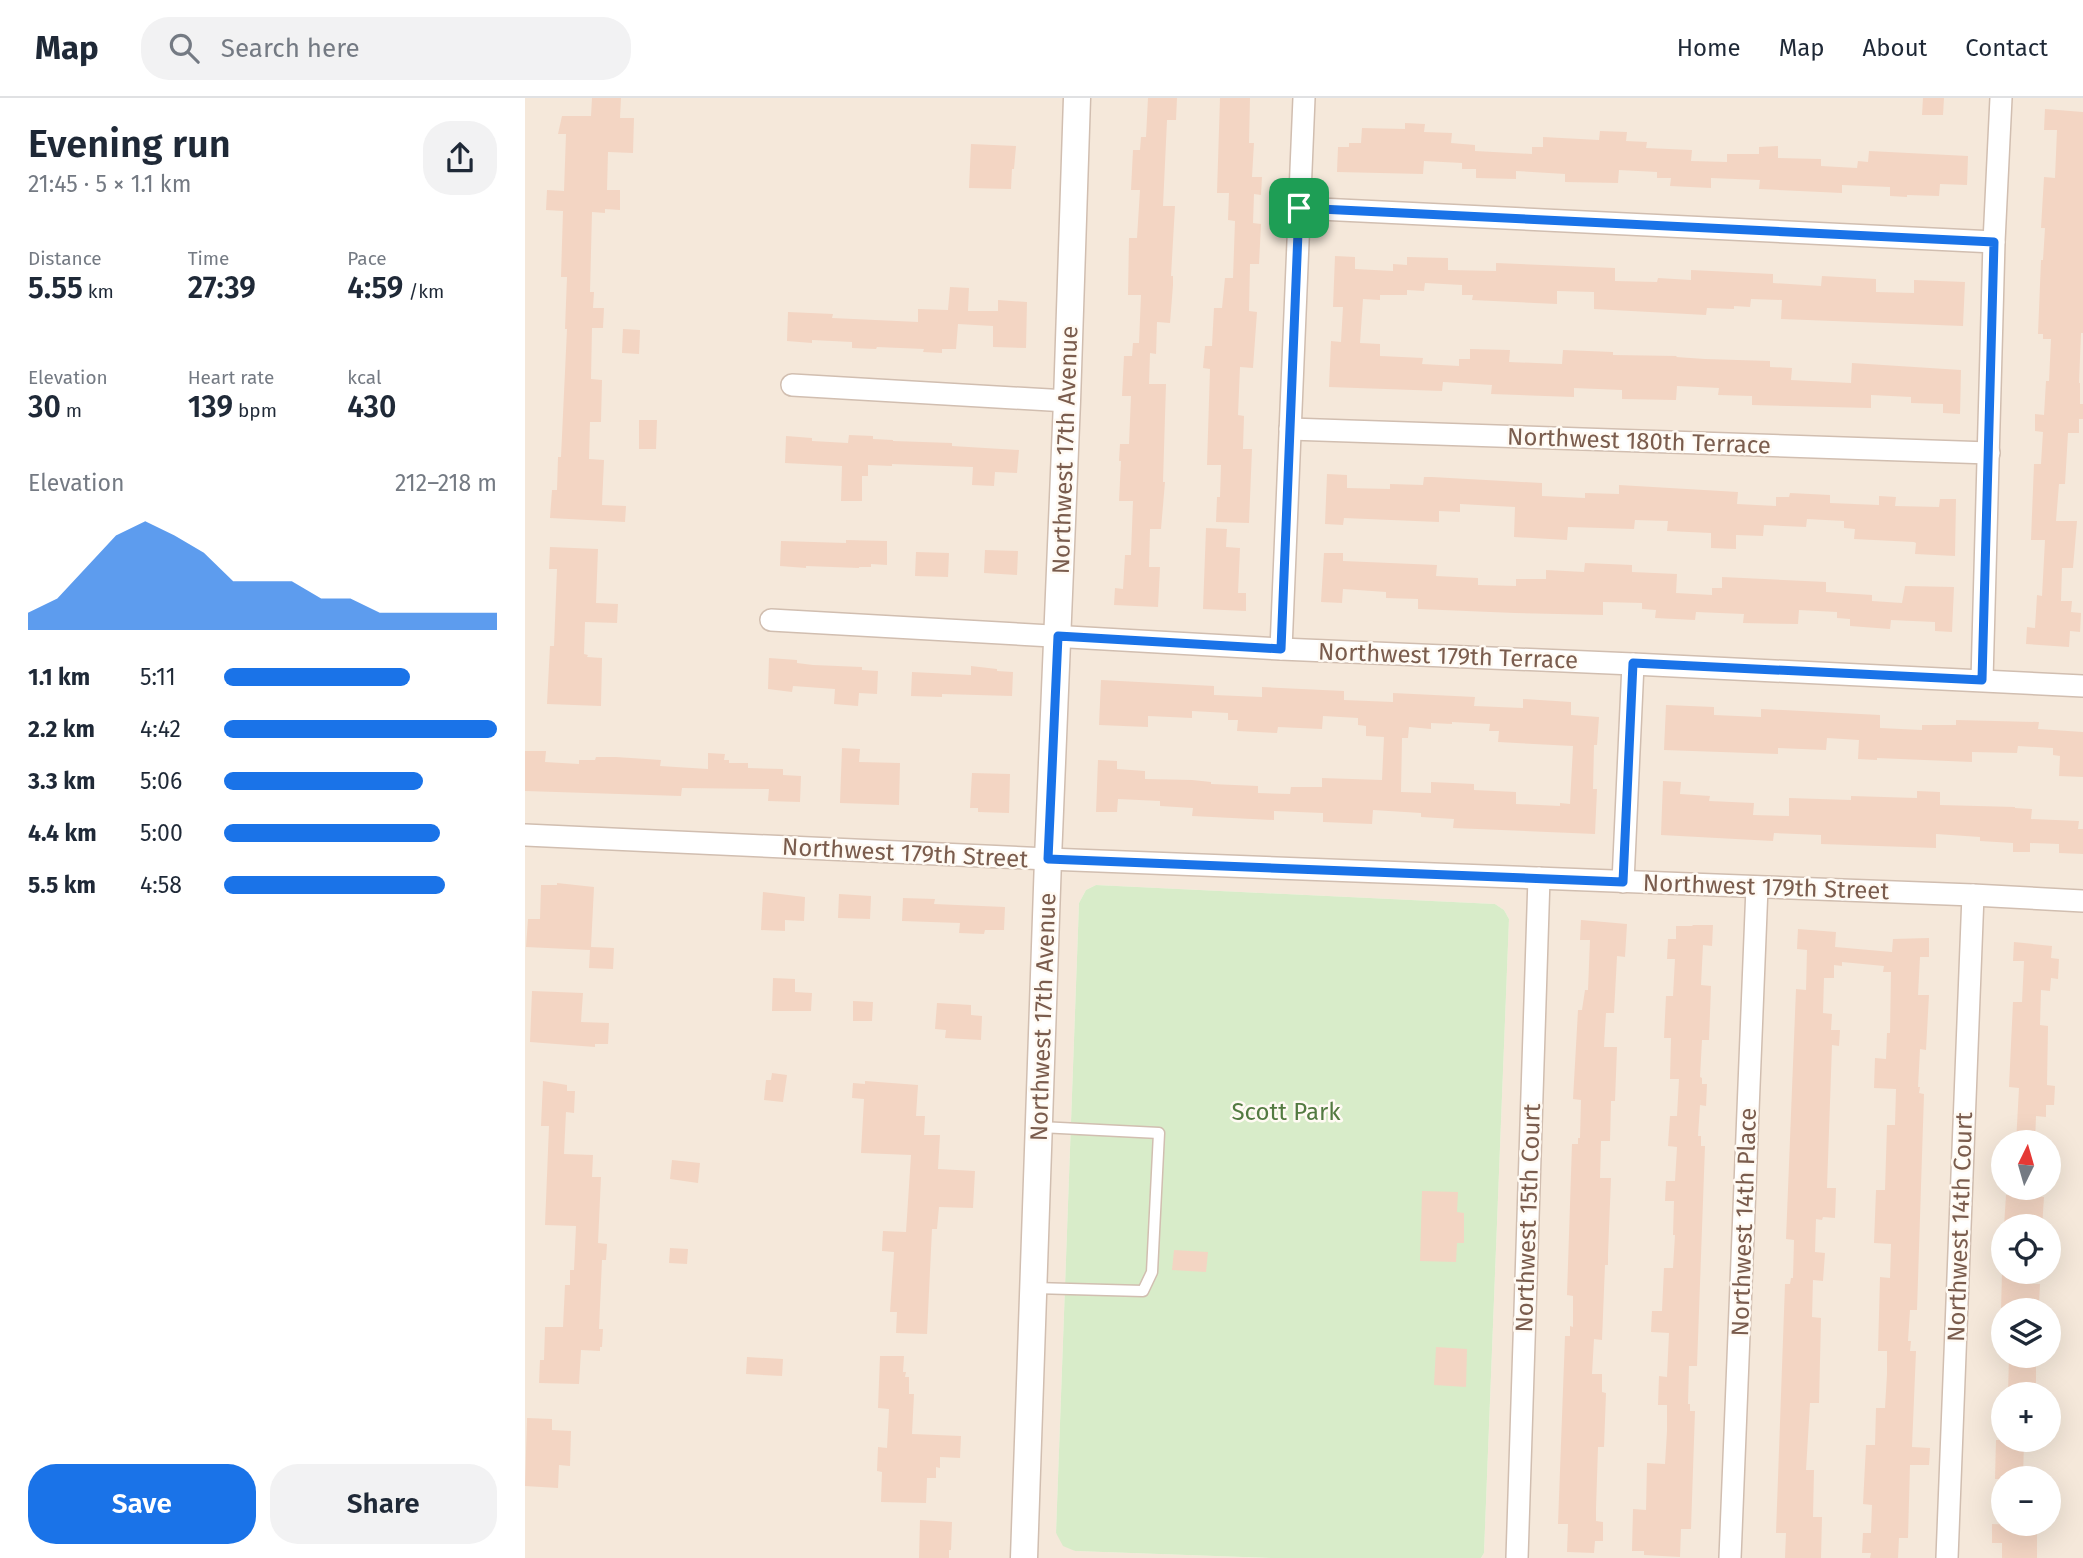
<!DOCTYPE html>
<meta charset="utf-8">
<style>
:root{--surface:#fff;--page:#f2f2f3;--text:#1f2937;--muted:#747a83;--line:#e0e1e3;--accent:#1a73e8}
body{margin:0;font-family:"Fira Sans",sans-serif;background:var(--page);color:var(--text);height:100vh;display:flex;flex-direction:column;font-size:26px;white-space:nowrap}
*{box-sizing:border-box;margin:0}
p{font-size:23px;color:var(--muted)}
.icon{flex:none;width:38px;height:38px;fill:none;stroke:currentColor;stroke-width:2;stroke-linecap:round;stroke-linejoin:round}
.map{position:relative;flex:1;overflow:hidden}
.sheet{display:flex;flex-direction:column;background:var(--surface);width:525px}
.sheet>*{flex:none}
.needle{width:46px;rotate:5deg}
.controls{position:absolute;left:1466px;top:1032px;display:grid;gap:14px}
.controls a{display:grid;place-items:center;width:70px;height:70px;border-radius:50%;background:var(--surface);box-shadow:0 7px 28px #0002;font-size:35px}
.pin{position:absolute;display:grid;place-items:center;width:60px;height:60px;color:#fff;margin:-30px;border-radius:14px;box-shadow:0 4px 10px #0006}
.round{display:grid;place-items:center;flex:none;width:74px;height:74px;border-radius:28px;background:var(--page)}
.summary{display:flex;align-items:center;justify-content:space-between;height:119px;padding:0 28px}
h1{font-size:38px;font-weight:600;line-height:52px}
.figures{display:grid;grid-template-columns:repeat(3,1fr);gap:10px;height:119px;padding:7px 28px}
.figures div{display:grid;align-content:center}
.figures b{font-size:30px;font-weight:600}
.figures small{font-size:19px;font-weight:400}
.figures p{font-size:19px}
.chart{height:196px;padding:14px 28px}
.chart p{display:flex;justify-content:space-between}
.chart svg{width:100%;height:126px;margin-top:7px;fill:var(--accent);opacity:.7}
.primary-button{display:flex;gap:14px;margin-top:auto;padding:14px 28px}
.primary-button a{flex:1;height:80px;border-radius:28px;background:var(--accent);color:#fff;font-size:28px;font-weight:600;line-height:80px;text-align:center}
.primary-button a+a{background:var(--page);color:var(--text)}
ul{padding:0 28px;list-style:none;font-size:23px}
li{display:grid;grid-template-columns:112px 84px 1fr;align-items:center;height:52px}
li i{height:18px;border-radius:9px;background:var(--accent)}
header{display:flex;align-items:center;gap:42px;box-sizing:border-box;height:98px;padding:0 35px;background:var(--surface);border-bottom:2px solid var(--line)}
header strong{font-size:33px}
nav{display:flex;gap:38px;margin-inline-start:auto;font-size:24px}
.search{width:490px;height:63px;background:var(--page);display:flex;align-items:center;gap:18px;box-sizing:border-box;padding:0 24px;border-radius:28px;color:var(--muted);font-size:26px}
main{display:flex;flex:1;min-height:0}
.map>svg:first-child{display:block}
</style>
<header>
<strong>Map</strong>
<div class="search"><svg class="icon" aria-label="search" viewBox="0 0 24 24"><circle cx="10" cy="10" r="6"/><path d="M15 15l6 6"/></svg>Search here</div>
<nav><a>Home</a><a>Map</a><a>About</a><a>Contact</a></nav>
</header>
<main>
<section class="sheet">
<div class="summary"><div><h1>Evening run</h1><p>21:45 · 5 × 1.1 km</p></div><a class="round"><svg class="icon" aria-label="share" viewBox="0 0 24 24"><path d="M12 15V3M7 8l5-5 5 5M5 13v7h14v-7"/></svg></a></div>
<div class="figures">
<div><p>Distance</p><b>5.55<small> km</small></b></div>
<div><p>Time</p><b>27:39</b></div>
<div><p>Pace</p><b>4:59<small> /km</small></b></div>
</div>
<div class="figures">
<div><p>Elevation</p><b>30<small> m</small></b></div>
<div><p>Heart rate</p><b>139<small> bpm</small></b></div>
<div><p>kcal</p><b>430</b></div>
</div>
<div class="chart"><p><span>Elevation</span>212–218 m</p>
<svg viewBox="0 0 160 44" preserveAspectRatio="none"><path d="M0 44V38L10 33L20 22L30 11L40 6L50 11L60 17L70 27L80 27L90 27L100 33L110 33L120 38L130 38L140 38L150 38L160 38V44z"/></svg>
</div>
<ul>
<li><b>1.1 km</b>5:11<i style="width:68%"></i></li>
<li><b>2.2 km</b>4:42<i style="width:100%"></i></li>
<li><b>3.3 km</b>5:06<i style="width:73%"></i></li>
<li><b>4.4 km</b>5:00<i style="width:79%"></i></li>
<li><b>5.5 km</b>4:58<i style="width:81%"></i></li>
</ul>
<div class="primary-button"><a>Save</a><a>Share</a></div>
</section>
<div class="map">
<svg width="1558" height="1460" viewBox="0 0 1558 1460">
<rect width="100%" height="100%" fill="#fdf6ec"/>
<!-- residential -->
<path fill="#f5e8da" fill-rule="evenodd" d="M0 0H1558V1460H956L959 1455 984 821 979 812 970 806 571 787 561 792 554 805 531 1435 550 1453 746 1460H0ZM1479 1045H1524V1090H1479ZM1479 1129H1524V1174H1479ZM1479 1213H1524V1258H1479ZM1479 1297H1524V1342H1479ZM1479 1381H1524V1426H1479Z"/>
<!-- green -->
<path fill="#d8ecc9" d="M571 787 970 806 979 812 984 821 959 1455 956 1460H746L550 1453 538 1448 531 1435 554 805 561 792Z"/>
<!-- building -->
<g fill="#f3d5c3" fill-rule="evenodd">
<path d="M67 0H96L95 20H109L108 55 83 54 82 92H95V112L80 111V115L67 114 65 194H69L68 210H79L78 230H67L66 281 77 282 76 324H65L64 361 79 362 77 407 101 408 100 424 25 420 27 392H32L33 359H36L42 231H40L42 179H36L38 113 21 112 22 92 39 93 41 36H33L37 18H66Z"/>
<path d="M623 0H652L651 22H642L638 108H650L646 178H648V187L645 225 632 224 631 256 625 255 624 286H641L638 384H640L636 431H625L624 469H635L633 509 589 507 590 490 598 491 600 457H606L608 403H594L596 363H594L595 346H604L606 298H597L599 258H607L608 245H614L616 197H603L604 140H612L615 92H606L608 52H615L616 39H621Z"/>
<path d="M695 0H725L724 45H729L727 79H737L736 97 729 96 728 125 736 126 734 166H725L724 213 732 214 728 270 715 269 713 317 719 318 718 351H727L724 425 691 424 692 399H695L696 367H682L685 271 678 270 680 248H687L689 210H697L700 180H708L710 123 703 122 704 95H692Z"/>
<path d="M1398 0H1419L1418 17H1397Z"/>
<path d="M1520 11 1558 14V235H1556L1554 285H1555V306H1558V321H1554V335H1543L1540 386H1534L1531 423H1552L1548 470H1537L1536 503H1547L1546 514 1556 515 1555 534 1545 533 1544 549 1501 546 1502 529 1510 530 1512 497 1517 498 1520 442H1506L1509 366H1516L1518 334 1510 333V316L1519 317 1521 283H1524L1526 241H1518V236H1513L1516 162H1518L1520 130H1516L1519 79 1530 80 1532 32H1519Z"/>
<path d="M880 25 900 26 899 34 927 35 926 45 950 47V53L1007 56V49H1018V39L1074 42 1075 33 1102 34 1101 43 1122 44 1121 50 1167 52 1166 63 1202 64V56H1234V49L1253 48V60L1296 61V68L1332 70 1333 63 1343 64 1344 53 1443 58 1442 87 1415 86 1414 98 1382 97V99L1365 98V89L1317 87V95L1234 91 1235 82 1186 80V90L1145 88 1146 80H1132V74L1094 72 1093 85 1040 84V76L991 73V81L951 80V71H937V65L899 63 898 76 812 74 813 49H824V45H836L837 30 880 31Z"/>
<path d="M446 46 491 48 489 71H487L486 91 444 90Z"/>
<path d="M810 158 830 159V171L868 173V166L882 167V159L923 160V172L971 173V165L1090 170V183L1132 184 1133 180 1166 182V172L1248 176V185L1296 188 1297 178 1351 181V194L1389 195V182L1440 184 1438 228 1256 221 1257 202 1226 201 1225 209 1209 208V211L1182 210 1181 217 1069 211V194L1032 193V206L947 202 948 197H937V187L900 185 899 193 882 192V197H855V202L838 201 835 245 855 246V258L898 260 897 266 934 268V261H945V251L985 252 984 264 1037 266 1038 252 1088 254V257L1152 258 1151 259 1180 261 1245 263V269L1267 270 1266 282 1326 285 1327 265 1436 272 1435 316 1418 315V306L1386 305V299L1346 297V310L1227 307V298L1193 297 1194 290 1152 288 1151 302 1097 301V292L1049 290V299L966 296 967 287 918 284 917 293 804 289 806 243 816 244 818 209H808Z"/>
<path d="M425 189 444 190 443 213H473V202L502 204 501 250 468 249V228L433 226 431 251H417V255L398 254 399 251 352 249 351 251 327 250V244L287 242V245L262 243 263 214 308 216 307 220 393 224V211L423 212Z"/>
<path d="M98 231 115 232 114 256 97 255Z"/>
<path d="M114 322H132L131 351H114Z"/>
<path d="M324 337 348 338V341L368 342V343L427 345V348L494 352 492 375 470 374 469 388 447 387 448 369 367 366V368L343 367V378H337V403H316L317 368 260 365 261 338 287 340V343L323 345Z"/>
<path d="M802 376 822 377V390L865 391V386L898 387 899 379H907L1017 385V398L1060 400V395L1094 396V387L1213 394 1212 406 1251 408V399H1264L1265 395 1305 397V405L1354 407V398L1371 399 1370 408 1414 409 1415 401H1431L1430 458 1390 456 1391 445 1389 444 1329 441 1330 431 1319 430V423L1282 421 1281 429 1239 427 1238 438 1211 437V451L1186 450V435L1142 433 1143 423 1110 422 1109 431 1043 429 1042 442 989 439 990 409 935 406V414L914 413V424L819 420 818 427 800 426Z"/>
<path d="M681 430 702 431 701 449 715 450 713 495H721V513L678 511Z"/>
<path d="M321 442 362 443V467L346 466V469H334V470L281 468V470L255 468 256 443 321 445Z"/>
<path d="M25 449 73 451 71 505 93 506 92 525 60 524 59 556 63 557 62 559 77 560 76 608 22 606 25 548H29L32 471H24Z"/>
<path d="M460 452 493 453 492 477 459 475Z"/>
<path d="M391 454 424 455 423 479 390 478Z"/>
<path d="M799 455H818V463L912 467 911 478 953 480V487L991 488V481H1021V472L1059 474 1060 465 1107 467V474L1152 476 1151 495 1187 497V490H1197V479L1301 484V494L1347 497V503L1377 505 1380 488 1429 489 1427 534 1410 533V524L1366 522 1365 531 1325 528V521L1312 520V514L1274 512 1273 526 1218 525 1219 516 1171 514 1170 522 1130 520 1131 512 1117 511V505L1078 504V517L990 515 893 511V501L861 500V494L818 491 817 505 796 504Z"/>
<path d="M244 560 272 562V565L288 567 337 569V572L353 573 352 596 334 595 333 608 309 606 310 591 268 588 267 594 243 591Z"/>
<path d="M446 568 472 571V573L488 574 487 598 417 596V599L386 598 387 574 446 577Z"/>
<path d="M576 582 689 588V597L737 599V589L819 593V602L868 604V595L950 599 949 608 998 610V601L1046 604V617L1074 619 1072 647H1069L1068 691H1072L1070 736 928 730 929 721 896 719V715L848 712 847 726 798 724V715L749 713V722L667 718 668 710 635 708V703L593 701 592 714H571L573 662 592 663V671L620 673V681L667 682 686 684V686L733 688V695L765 696 766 689H797V680L857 682 859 639 841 638V628L833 627V620L798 618 797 631 753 629 752 635 712 633 713 622H703V615L667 613V620L623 618V629L574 627ZM927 624 965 626 964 633H974L973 644 1048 648 1045 706 1035 705V708L991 706V694L949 692V686L906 684V695L876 694 877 640H883L884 629 906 631V625L927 626Z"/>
<path d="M1141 607 1189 609V617L1236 619V611L1355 617V630L1397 632V627H1431V622L1514 624 1513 631 1558 634V679L1534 678 1535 658 1528 657V650L1493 648 1492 655 1447 654V664L1352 660V662L1333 661 1334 642 1302 640 1301 652 1253 650V656L1139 652Z"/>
<path d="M317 650 335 651 334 664 375 665 374 707 315 705Z"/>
<path d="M0 653H21L20 664 54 666V662H70L71 659H91L136 662 135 668 183 671V655L200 656 199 662H204V665H223V670L258 671V677L276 678 275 704 243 703 244 691 157 690 156 698 0 693Z"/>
<path d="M447 675 485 676 484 715 453 714V710H445Z"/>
<path d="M1138 683 1156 684 1155 696 1185 698 1184 703 1229 705 1228 717 1264 718V700L1326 702V698L1392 700V693L1415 694V707L1490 709V710L1507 711 1506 721 1554 723 1553 731H1558V756L1534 755V746L1505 745V754H1488V745L1455 743V739L1411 736V750L1296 746V737L1249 735 1248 743 1136 737Z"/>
<path d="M32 785 69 789 66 849 89 850 88 871 64 870 65 852 1 849 3 821H15L16 787H32Z"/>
<path d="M238 794 280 799 279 823 260 822V833L236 832Z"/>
<path d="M314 796 346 798 345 821 313 820Z"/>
<path d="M378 800 410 801 409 806 480 809 479 832H460L459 836 434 835 435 825 377 823Z"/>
<path d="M1056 822 1102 826 1100 859 1092 858 1089 915H1081L1079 949H1092L1090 1003H1086L1085 1043H1076L1075 1080H1086L1083 1156V1167H1080L1077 1242 1069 1241 1067 1276H1077V1294L1081 1295 1079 1349H1073L1071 1410V1423L1078 1424V1443H1070L1069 1455 1042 1454 1043 1426H1033L1040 1238H1045V1228L1048 1229V1198L1042 1197 1047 1046H1053V1040H1055L1056 1002 1048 1001 1051 948 1053 912H1057L1060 892H1063L1065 842H1055Z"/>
<path d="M1168 827H1188L1187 848 1178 847 1176 887 1186 888 1184 942H1177L1175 979 1177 980V986H1182L1181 1008 1175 1007 1173 1038H1176V1048H1180L1172 1268H1164L1163 1306H1165V1313H1170L1166 1431H1156L1155 1459 1119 1457V1453H1107L1108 1411 1121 1412 1122 1365 1140 1366 1142 1333V1307H1133L1134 1278 1142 1279 1144 1235 1126 1234 1127 1213H1137L1139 1170H1148L1150 1137H1148L1149 1103H1140L1141 1083H1150L1152 1049 1143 1048 1145 1018H1152L1154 981H1145L1146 940H1139L1141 898H1148L1150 861H1142L1143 841H1151V828H1167Z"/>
<path d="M1273 831 1311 834 1310 849 1367 854 1368 841 1404 840V859H1395L1393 897H1404L1401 952 1395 951 1393 989H1395L1394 995 1399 996 1392 1212H1385L1383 1243H1386L1385 1253H1391L1387 1349 1405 1350 1404 1367H1385L1383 1440H1374L1373 1460H1345L1346 1455H1337L1338 1435H1346L1347 1407 1338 1406 1341 1347H1350L1351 1310H1360L1362 1276V1253H1353L1355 1179 1365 1180 1366 1146 1349 1145 1351 1092H1360L1362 1027H1370L1371 991 1349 990 1350 960 1361 961 1362 935H1365L1366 874H1358L1359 868 1317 864V868L1309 867V880H1299L1298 915 1307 916 1306 932H1315L1314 948 1307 947 1302 1090H1311L1310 1120 1298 1119 1297 1122 1291 1121 1290 1154 1300 1155 1298 1183 1288 1182 1287 1219 1296 1220 1294 1305H1285L1281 1372H1289L1288 1419H1297L1296 1460H1260L1261 1435H1251L1260 1186H1265L1266 1180H1268L1269 1142 1261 1141 1271 891 1281 892 1282 852 1272 851Z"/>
<path d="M1489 844 1527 848 1526 860 1534 861 1533 881 1526 880 1525 893 1516 892 1515 927 1523 928 1522 987 1530 988 1529 1007H1521V1019L1511 1018 1510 1045H1491L1494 990 1484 989 1488 904H1497L1499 863H1488Z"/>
<path d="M248 880 270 881V894L287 895 286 913H247Z"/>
<path d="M7 893 58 895 56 924 84 925 83 946H70V949L5 944Z"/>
<path d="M328 903 348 904 347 923H328Z"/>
<path d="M412 905 446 907V917L457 918 456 942 420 940 421 932 410 931Z"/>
<path d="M247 975 262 977 258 1004 239 1002 241 982H246Z"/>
<path d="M18 983 42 987V993H50L49 1015 41 1014 39 1056 68 1057 67 1079H76L73 1145 82 1146 81 1162H77L74 1231H78L77 1249H75V1253L56 1252 54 1286 14 1285 15 1262H19L20 1229H38L40 1187H45V1172H49L51 1128 20 1127 24 1028H16Z"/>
<path d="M340 983 393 987 391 1018H400L399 1037H415L413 1071 450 1073 448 1110 414 1109 412 1131H407L402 1236 371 1235 372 1214H365L369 1154 357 1153 358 1133 381 1134 386 1057 336 1055 339 1001 327 1000 328 985 340 986Z"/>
<path d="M147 1062 175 1065 173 1085 145 1081Z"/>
<path d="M897 1093 933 1094 932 1114 939 1115V1145H932L931 1164 895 1163Z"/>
<path d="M1481 1097 1519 1099 1517 1129H1479Z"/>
<path d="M145 1150 163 1151 162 1166 144 1165Z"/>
<path d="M649 1152 683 1154 681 1174 647 1172Z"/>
<path d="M1477 1174H1506V1186H1515L1514 1205 1504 1204 1503 1213H1476Z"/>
<path d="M911 1249 942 1251 941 1289 909 1287Z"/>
<path d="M355 1258H379L378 1274H381L380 1279H384V1296H389L387 1336 436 1338 435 1360 415 1359V1370L411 1369V1380H402L401 1405 356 1404 357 1374 352 1373 353 1349 362 1350 364 1311 353 1310Z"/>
<path d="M1484 1258H1511V1297H1483Z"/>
<path d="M222 1259 258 1261 257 1278 221 1276Z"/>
<path d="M2 1320 27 1321V1332L46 1333 45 1368 34 1367 33 1390 0 1388Z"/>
<path d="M1471 1342H1499L1498 1381H1470Z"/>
<path d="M395 1422 427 1424 426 1452H424V1460H394Z"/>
<path d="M1467 1426 1512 1428V1460H1477V1445H1467Z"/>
</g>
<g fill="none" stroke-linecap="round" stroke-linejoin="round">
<defs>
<path id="service" d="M509 1190 618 1193 627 1174 634 1035 515 1029"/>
<g id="minor">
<path d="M774 110 1469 144"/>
<path d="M267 287 542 303"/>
<path d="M765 331 1464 355"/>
<path d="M246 522 756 551 1108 566 1558 588"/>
<path d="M756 551 779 0"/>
<path d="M1457 582 1469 144 1476 0"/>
<path d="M0 737 523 761 1448 797 1558 803"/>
<path d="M1098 784 1108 566"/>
<path d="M992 1460 1014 780"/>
<path d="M1205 1460 1232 789"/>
<path d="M1422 1460 1448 797"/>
</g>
<path id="tertiary" d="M499 1460 523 761 542 303 552 0"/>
</defs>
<!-- service casing -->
<use href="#service" stroke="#d1beb0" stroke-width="13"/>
<!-- minor casing -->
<use href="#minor" stroke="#d1beb0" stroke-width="24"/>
<!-- tertiary casing -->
<use href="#tertiary" stroke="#d1beb0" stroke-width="29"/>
<!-- service -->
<use href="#service" stroke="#fff" stroke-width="10"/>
<!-- minor -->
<use href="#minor" stroke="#fff" stroke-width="21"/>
<!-- tertiary -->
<use href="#tertiary" stroke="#fff" stroke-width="26"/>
</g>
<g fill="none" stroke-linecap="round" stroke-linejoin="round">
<defs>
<path id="route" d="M774 110 1469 144 1457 582 1108 565 1098 784 523 761 533 538 756 551Z"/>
</defs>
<!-- route casing -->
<use href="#route" stroke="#fff" stroke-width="14"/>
<!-- route -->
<use href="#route" stroke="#1a73e8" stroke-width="9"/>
</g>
<g text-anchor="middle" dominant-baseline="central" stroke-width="5" stroke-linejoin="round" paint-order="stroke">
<!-- street labels -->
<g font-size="24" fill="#7a5c4d" stroke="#fffaf3">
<text transform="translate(1114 343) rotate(2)">Northwest 180th Terrace</text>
<text transform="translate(540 352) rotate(-88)">Northwest 17th Avenue</text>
<text transform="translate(923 558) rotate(2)">Northwest 179th Terrace</text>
<text transform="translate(380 755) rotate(3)">Northwest 179th Street</text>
<text transform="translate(1241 789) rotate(2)">Northwest 179th Street</text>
<text transform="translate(518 919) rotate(-88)">Northwest 17th Avenue</text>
<text transform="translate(1003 1120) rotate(-88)">Northwest 15th Court</text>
<text transform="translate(1219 1124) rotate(-88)">Northwest 14th Place</text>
<text transform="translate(1435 1129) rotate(-88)">Northwest 14th Court</text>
</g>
<!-- park labels -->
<g font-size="24" fill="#537a41" stroke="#fffaf3">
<text x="761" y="1014">Scott Park</text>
</g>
</g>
</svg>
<div class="controls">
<a><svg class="needle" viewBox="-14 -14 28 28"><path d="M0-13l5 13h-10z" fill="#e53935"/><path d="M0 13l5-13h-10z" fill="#747a83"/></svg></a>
<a><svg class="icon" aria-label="locate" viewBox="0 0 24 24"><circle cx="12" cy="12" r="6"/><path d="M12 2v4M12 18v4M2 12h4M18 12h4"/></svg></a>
<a><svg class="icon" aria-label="layers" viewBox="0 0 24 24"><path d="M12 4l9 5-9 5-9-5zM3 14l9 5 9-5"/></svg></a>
<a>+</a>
<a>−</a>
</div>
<div class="pin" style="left:774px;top:110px;background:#1e9e55"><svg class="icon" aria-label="arrive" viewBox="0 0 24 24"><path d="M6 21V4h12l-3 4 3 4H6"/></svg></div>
</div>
</main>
